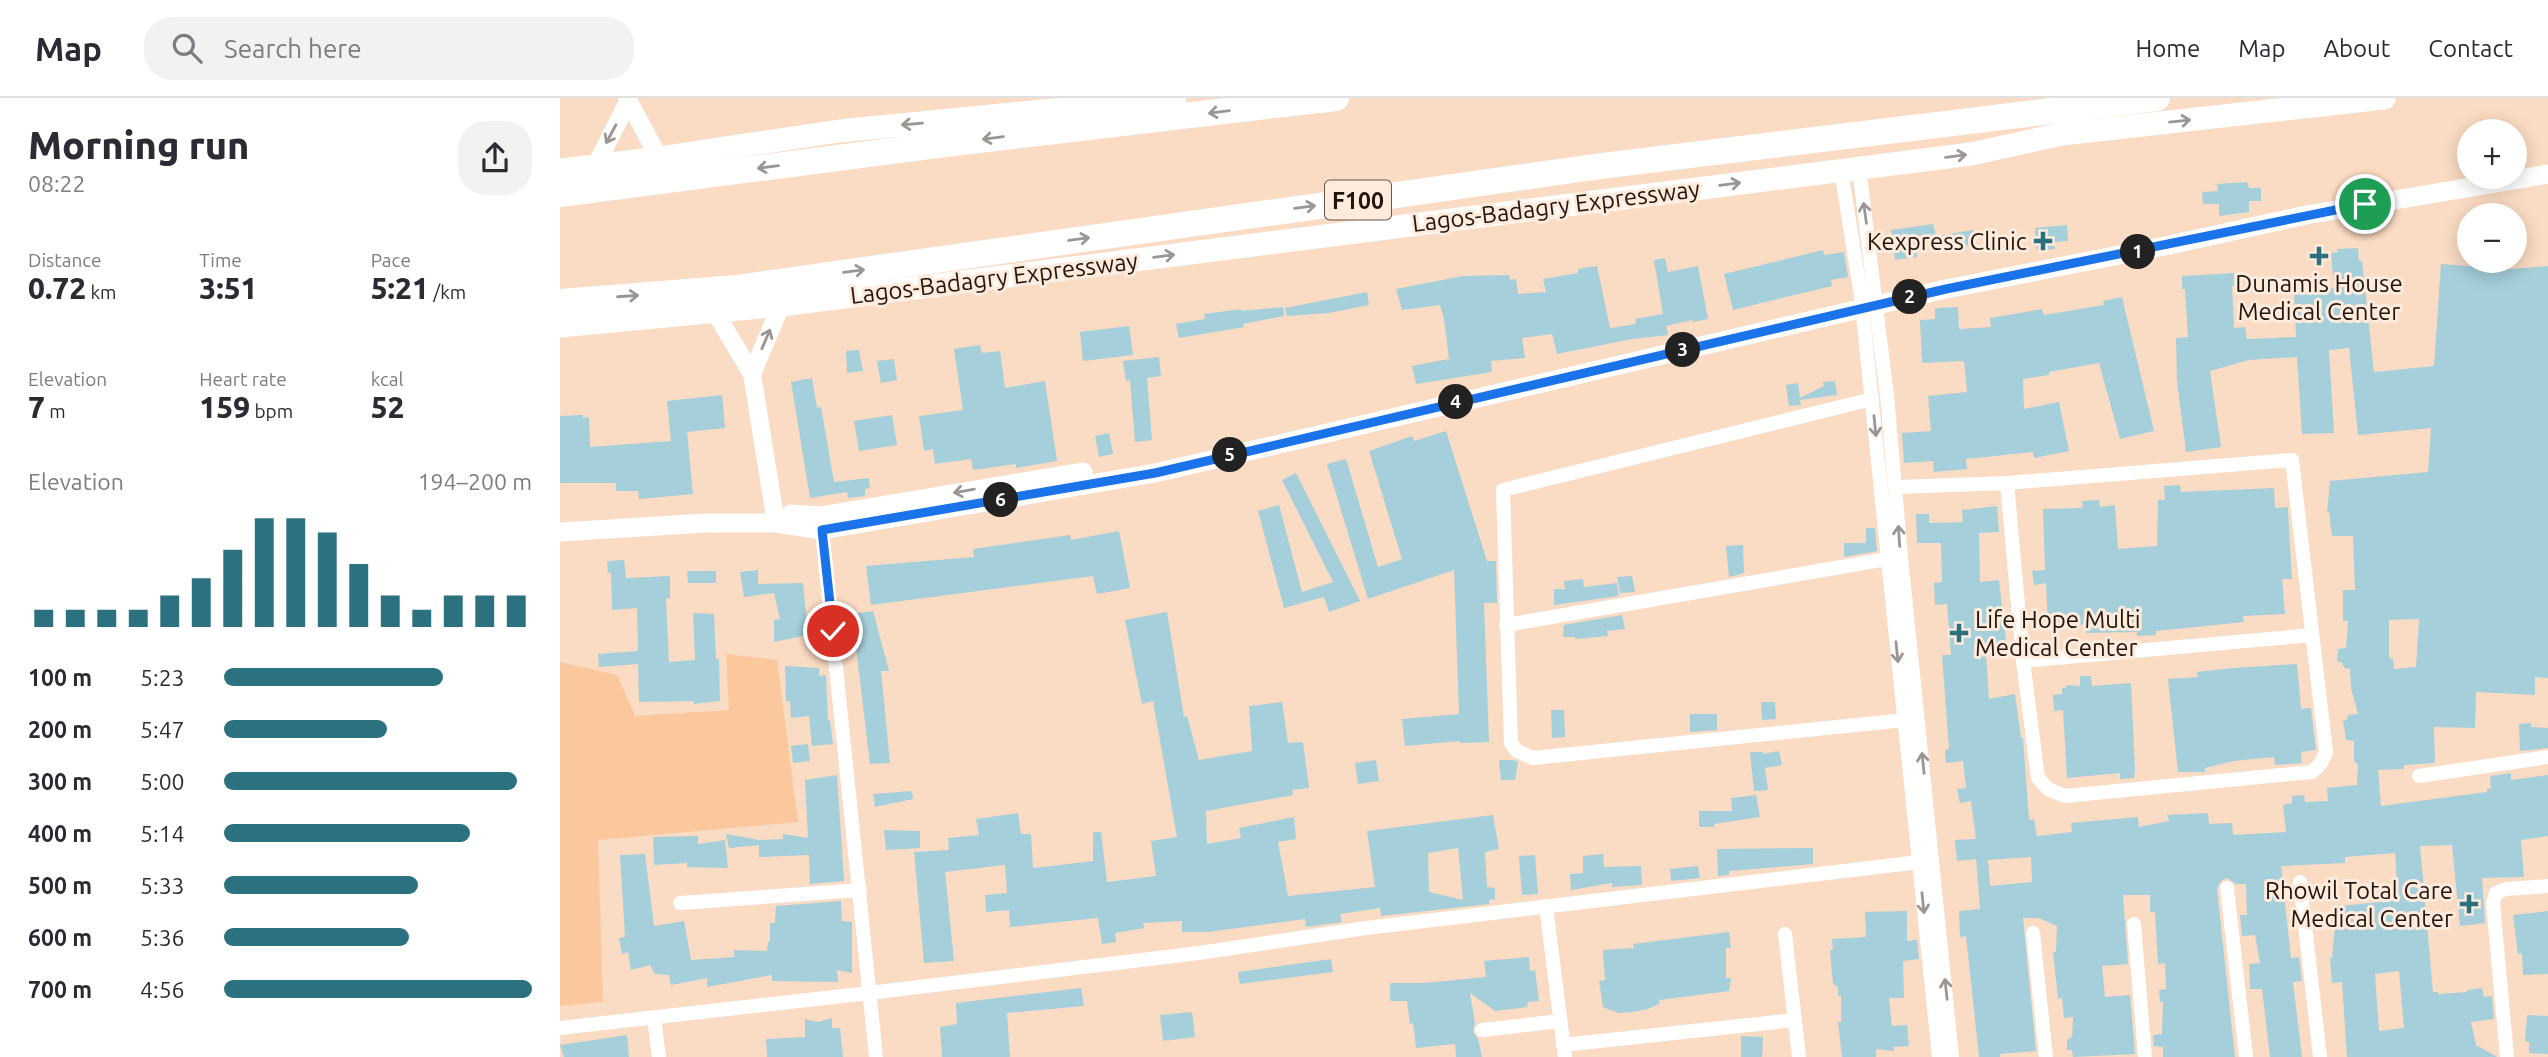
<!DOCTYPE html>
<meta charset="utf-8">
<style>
:root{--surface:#fff;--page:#f2f2f3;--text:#2b2b33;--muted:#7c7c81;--line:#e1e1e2;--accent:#2c7180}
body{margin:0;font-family:Ubuntu,sans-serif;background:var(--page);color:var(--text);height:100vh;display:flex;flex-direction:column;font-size:26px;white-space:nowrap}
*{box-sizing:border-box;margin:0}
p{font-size:23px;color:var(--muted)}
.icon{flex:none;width:38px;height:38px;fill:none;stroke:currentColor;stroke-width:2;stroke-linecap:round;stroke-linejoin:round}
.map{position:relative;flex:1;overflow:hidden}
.drawer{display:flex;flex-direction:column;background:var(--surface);width:560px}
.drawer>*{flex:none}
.controls{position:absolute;left:1897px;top:21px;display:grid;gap:14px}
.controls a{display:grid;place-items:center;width:70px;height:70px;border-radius:50%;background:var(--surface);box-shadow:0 4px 18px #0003;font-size:35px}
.pin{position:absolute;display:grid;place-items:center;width:60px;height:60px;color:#fff;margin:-30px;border:4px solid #fff;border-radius:50%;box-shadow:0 2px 7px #0007}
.km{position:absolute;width:35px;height:35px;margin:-18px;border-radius:50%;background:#222;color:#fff;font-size:19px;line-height:35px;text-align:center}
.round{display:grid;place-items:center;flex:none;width:74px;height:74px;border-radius:28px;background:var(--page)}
.overview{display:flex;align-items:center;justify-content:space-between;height:119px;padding:0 28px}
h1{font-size:38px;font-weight:800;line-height:52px}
.metrics{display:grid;grid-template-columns:repeat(3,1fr);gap:10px;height:119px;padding:7px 28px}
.metrics div{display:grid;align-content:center}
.metrics b{font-size:30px;font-weight:800}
.metrics small{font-size:19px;font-weight:400}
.metrics p{font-size:19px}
.chart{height:196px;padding:14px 28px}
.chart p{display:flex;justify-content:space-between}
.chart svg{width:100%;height:126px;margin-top:7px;stroke:var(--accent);stroke-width:6}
ul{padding:0 28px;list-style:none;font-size:23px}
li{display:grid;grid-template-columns:112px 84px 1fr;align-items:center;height:52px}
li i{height:18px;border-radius:9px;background:var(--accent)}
header{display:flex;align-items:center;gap:42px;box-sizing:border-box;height:98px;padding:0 35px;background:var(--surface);border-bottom:2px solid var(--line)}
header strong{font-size:33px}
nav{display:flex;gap:38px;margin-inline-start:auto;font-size:24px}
.search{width:490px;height:63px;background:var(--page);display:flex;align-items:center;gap:18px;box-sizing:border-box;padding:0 24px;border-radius:28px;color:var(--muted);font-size:26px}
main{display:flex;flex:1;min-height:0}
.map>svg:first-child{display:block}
</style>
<header>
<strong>Map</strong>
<div class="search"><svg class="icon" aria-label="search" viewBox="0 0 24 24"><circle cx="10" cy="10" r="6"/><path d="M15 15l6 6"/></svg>Search here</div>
<nav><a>Home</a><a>Map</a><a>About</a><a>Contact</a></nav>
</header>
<main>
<section class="drawer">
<div class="overview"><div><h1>Morning run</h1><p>08:22</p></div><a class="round"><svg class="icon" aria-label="share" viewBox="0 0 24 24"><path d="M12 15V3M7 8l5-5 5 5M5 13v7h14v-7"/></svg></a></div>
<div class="metrics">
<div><p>Distance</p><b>0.72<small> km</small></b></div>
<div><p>Time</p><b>3:51</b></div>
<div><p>Pace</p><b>5:21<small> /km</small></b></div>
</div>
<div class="metrics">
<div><p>Elevation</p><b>7<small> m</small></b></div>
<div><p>Heart rate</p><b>159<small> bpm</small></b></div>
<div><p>kcal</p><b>52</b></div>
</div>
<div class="chart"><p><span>Elevation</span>194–200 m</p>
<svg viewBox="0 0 160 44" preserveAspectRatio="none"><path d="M5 44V38M15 44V38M25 44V38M35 44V38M45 44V33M55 44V27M65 44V17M75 44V6M85 44V6M95 44V11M105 44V22M115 44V33M125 44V38M135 44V33M145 44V33M155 44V33"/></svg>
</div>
<ul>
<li><b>100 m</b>5:23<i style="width:71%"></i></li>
<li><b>200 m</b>5:47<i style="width:53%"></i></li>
<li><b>300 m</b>5:00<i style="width:95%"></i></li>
<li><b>400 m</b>5:14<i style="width:80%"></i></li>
<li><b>500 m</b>5:33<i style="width:63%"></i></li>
<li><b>600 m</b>5:36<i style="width:60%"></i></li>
<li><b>700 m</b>4:56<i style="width:100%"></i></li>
</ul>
</section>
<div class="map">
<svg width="1988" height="959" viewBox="0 0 1988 959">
<rect width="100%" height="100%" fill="#fadbc3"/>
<!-- green -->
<path fill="#fbc89e" d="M166 556 217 562 238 724 38 742 43 904 0 908V564L57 577 75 618 169 612Z"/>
<!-- building -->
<g fill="#a5cfda" fill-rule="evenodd">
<path d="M1687 84 1689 90H1701V103H1689V114L1659 118V106H1643L1642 94 1658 93 1657 86Z"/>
<path d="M1373 126 1377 141 1356 146 1357 159 1335 162 1331 132Z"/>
<path d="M1507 127 1508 143 1494 144 1495 151 1477 152 1475 130Z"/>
<path d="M1414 132 1416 146 1385 152 1382 137Z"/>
<path d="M1798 150 1799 163H1802L1814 274 1874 268 1881 166 1951 171 1988 168V580L1975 579V597L1916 594 1915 630 1874 629 1875 665 1844 667V671L1818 672 1821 708 1927 694V691H1931L1930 678 1951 675V682L1988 677V738L1961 742 1964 779 1922 780 1925 825 1900 828 1892 747 1860 748 1873 894H1878V896L1907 894V892L1922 890 1924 899 1932 898 1934 921 1911 924 1916 947 1937 959H1787L1782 884 1772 885 1770 860H1772L1775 828 1771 825 1772 809 1838 802 1835 755 1785 759V765L1721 768 1731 860 1739 859 1742 883 1733 884 1742 959H1710L1702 891H1690L1689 866 1700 865 1695 837 1682 838 1680 817H1687L1686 786H1676L1667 780 1661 783 1657 791 1675 959H1603V949L1594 948 1593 937 1602 936 1603 904H1600L1599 892 1606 891 1605 865 1598 866 1595 814H1590V797H1563L1568 866 1542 868 1545 899 1570 897 1575 956 1513 959 1512 952H1507V942L1512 939 1513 919 1504 920 1502 900 1498 901 1493 854H1496L1497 828 1479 820H1463L1476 953 1440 956V959H1419L1406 838 1400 839 1399 813 1420 811 1416 761 1397 763 1395 742 1416 741 1411 703 1400 705 1397 691 1406 690 1403 663 1386 665 1385 652 1389 651 1382 557H1391L1387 506 1375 507 1374 485 1382 484 1381 448 1380 445H1357L1356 416H1369V425L1403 424 1402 412 1437 408 1439 434 1419 435 1420 484 1439 482 1447 552 1434 554V558H1426L1429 601 1455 596 1461 640H1463L1469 722 1474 721 1477 738 1512 734 1511 725 1578 719 1579 729 1609 723 1607 717 1648 715 1649 726 1672 725 1673 737 1726 734 1723 707 1732 705V698L1744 697 1745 704 1768 703 1767 690 1797 687 1798 667 1794 663V643L1786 642 1783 623 1787 622 1788 617 1798 616 1791 590 1790 570 1785 571 1782 565 1777 563 1778 551 1786 550 1788 523H1783V492H1795L1793 438H1772L1769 414H1767L1770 383 1868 374 1871 330 1798 337 1789 250 1769 252 1774 335 1742 336 1737 259 1689 262 1650 273 1661 349 1626 354 1617 284 1616 240 1628 239 1625 191H1622V178L1674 175 1675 188H1672L1674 230 1685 229 1687 241 1736 239 1734 192 1774 190 1771 155 1778 154 1777 151ZM1859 521 1856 569 1834 571 1833 561 1829 560V522ZM1471 759 1472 784 1430 788 1428 762ZM1839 873 1844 930 1819 933 1815 876Z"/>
<path d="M1263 152 1264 157 1284 154 1288 179 1271 182 1272 188 1173 212 1164 176Z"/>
<path d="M1105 160 1108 174 1138 168 1148 221 1133 224 1132 222 1106 228 1108 237 1072 241 997 256 992 236 962 240 965 260 931 263 932 274 856 286 852 268 889 261 884 221 880 207 842 212 836 191 903 178 949 177 950 182 956 181 958 196 986 194 983 181 1018 175V171L1037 168 1050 230 1076 226 1075 221 1103 216 1094 162Z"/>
<path d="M807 194 809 207 769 215 727 218 725 210Z"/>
<path d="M1562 199 1594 333 1560 341 1539 265 1489 274V277L1463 281 1464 311 1499 304 1509 353 1474 360 1473 354 1406 361 1407 371 1374 374 1373 363 1344 365 1342 335 1371 333 1368 298 1407 294 1404 263 1362 265 1360 222 1375 221V210L1398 209 1399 231 1431 229 1430 220 1482 211 1484 217 1544 207 1543 203Z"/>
<path d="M723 209 724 218 683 226 684 229 619 240 616 226 645 221 644 216 681 211V213Z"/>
<path d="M569 228 573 257 523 263 520 234Z"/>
<path d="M420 247 422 255 440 253 445 290 485 283 497 363 456 370V366L413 372 411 361 375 366 373 351 364 353 359 318 403 312 394 251Z"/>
<path d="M299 252 303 273 287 275 286 253Z"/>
<path d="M599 259 601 278 587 280 592 342 575 344 570 282 566 283 563 263Z"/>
<path d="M334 261 337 282 321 285 317 263Z"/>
<path d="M252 280 257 310 261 309 274 384 309 380 310 390 305 391V398L288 400 287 394 250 400 231 284Z"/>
<path d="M1275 283 1277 297 1240 302 1241 307 1229 308 1226 287 1238 285 1240 300 1264 288 1263 284Z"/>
<path d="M162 297 165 330 127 334 133 396 79 401 78 393H56V385H0V318L23 317V320L29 319 30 349 111 343 107 303Z"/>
<path d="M332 317 337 347 299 353 294 323Z"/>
<path d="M886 333 927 463H936L937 505H924L929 644 900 645V643L845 648 842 621 899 616 894 472 808 501 767 366 786 361 818 469 842 461 809 353 852 338 854 343Z"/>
<path d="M549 335 553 356 539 359 535 338Z"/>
<path d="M736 375 800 503 769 514 764 499 724 510 698 413 719 407 742 494 773 484 722 382Z"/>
<path d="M1620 387 1621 394 1714 390 1715 410 1728 409V413L1732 481H1722L1725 516 1683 518 1684 524 1596 533V537L1577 538V534L1526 535V526L1488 529 1486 485 1474 487 1472 473 1485 472 1483 411 1519 410 1523 409 1522 403 1539 402 1540 409 1555 407 1558 451 1597 448 1598 402H1605L1604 388Z"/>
<path d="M1306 430H1315L1317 453 1284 459V445H1306Z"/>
<path d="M559 433 570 490 537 496 533 478 311 507 306 468 414 459 413 451 510 437 511 442Z"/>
<path d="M1183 447 1184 475 1169 479 1166 448Z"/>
<path d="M64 462 66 480 110 478V500L106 501 109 564 135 562 133 515 154 516 156 561H159L160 603 134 606 133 603 79 604 78 566 39 569 38 556 78 553 77 510 52 512 51 475H48L47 463Z"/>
<path d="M198 472V486L243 485 248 537 214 544V522L220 521 214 495 184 499 180 474Z"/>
<path d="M127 473H156V485H128Z"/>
<path d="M1072 478 1075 494 1060 495 1057 479Z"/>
<path d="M1023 481 1024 489 1057 485 1059 498 994 507V491H1005L1004 483Z"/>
<path d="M313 513 329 573H321L330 665 310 666 292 516Z"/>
<path d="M607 514 624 619 627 618 639 662 692 653 689 608 722 604 728 645 743 644 749 690 732 692 733 697 646 713 647 746 681 740 679 730 734 719 736 741 718 744 728 798 815 789 807 733 933 717 939 751 925 754 927 789 935 790V801L929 802V806L821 818 820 810 780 816 782 824 746 829 745 821 648 834H622V823L583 825 584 830 555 835 556 844 542 846 538 820 450 829 449 812 426 814 425 797 447 795 445 767 385 774 394 863 364 865 354 754 389 752 388 740 419 737 416 721 458 715 461 736H471L473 770 533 763V734H541L547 784 596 778 591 743 617 739 593 603 582 606 565 522ZM898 750 903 802 869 794 868 755Z"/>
<path d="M1062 517 1065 531 1047 533 1048 538 1015 541V539H1003L1004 527Z"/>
<path d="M1737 566 1741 611 1751 610 1756 652 1741 654 1742 665 1715 667 1714 659 1674 663 1645 670V674H1618L1608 581 1638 579 1637 574 1673 570Z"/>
<path d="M225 568 259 570V578L266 577 268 622H270L273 646 252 648 249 618 231 620 230 603H226Z"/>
<path d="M1520 578H1531L1532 588 1571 585 1575 671 1574 680 1560 681V675L1507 680 1503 612 1494 613 1493 597 1502 596V590H1506V587L1520 588Z"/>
<path d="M1201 604H1215L1216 621 1202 622Z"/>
<path d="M991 612H1004L1005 639 992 640Z"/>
<path d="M1130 616H1157V632L1130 634Z"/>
<path d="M1971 625V629L1988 630V650L1960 653 1959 626Z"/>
<path d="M248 646 250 663 233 665 231 648Z"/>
<path d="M1219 653 1222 667 1205 670 1208 692 1194 693 1190 654H1203V656Z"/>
<path d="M816 662 819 683 798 686 795 665Z"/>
<path d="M939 662H953L958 664 955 682H941Z"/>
<path d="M277 677 284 783 250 786 249 757 199 759V747L169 750 166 736 199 742 223 741V736L248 740 245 682Z"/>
<path d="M352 693 353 701 315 709 313 696Z"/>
<path d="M1196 697 1200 719 1154 726 1155 729H1139V713H1172L1171 700Z"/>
<path d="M324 732 360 733V750L326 752Z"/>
<path d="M138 738V746L165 742 168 770 127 769V765L94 767 93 739Z"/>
<path d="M1253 750V766L1169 773V777L1158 778 1157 751Z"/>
<path d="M85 756 94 828 124 823 131 862 174 859V852L207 853 208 844H210V825H215L216 808 281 803 282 823 292 824V875L277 872 278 884 212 883V877L147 889V880L111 887 109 877 95 876 90 867 71 872 68 854 62 856 59 840 65 839 60 757Z"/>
<path d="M1043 756 1044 769 1081 768 1082 787 1052 789V785L1011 792 1010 776 1023 775V758Z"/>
<path d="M975 757 978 796 962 797 959 758Z"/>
<path d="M1138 768 1140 780 1111 783 1110 771Z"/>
<path d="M1347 813V843L1357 842 1359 861 1343 863 1344 900H1329L1332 928 1347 927 1349 948 1333 949 1334 953 1316 951V959H1282L1278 924H1281V897L1278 898V889L1273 886 1270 852H1273L1272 841 1306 839 1305 814Z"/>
<path d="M1988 813V876L1963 877 1962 855 1958 856 1953 817Z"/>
<path d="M1169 834 1171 850H1166V880H1171L1169 893 1099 902V906L1088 911 1072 914 1058 915 1043 909 1039 883 1045 882 1043 852 1074 850 1073 846Z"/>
<path d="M969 859 970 873 975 872 979 903 968 904 967 909 935 913 910 895 915 925 913 934 918 941 922 959H896L895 946 856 950 853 925 850 926 847 903H830V885H865L926 879 924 863Z"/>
<path d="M771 861 773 874 680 886 678 874Z"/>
<path d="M521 890 524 908 447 915 450 959H382L380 929 397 926 396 905Z"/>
<path d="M632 914 635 939 603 943 600 917Z"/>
<path d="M1967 917 1988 918V956L1969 955V944L1965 943Z"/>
<path d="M272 920V930H280L283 959H207L206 941 245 939V921L258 924Z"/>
<path d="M67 937 69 959H4L0 947Z"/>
<path d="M1181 938 1203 939 1202 959H1181Z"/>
</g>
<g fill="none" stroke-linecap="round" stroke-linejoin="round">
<!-- minor -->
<g stroke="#fff" stroke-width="14">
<path d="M1299 70 1327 298 1341 459 1392 959"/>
<path d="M1281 72 1301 198 1379 959"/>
<path d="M1312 301 943 392 951 645 957 653 973 660 1345 622"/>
<path d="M1336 389 1447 385 1732 362 1766 654 1761 665 1752 674 1505 698 1488 691 1478 680 1463 563 1447 385"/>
<path d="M261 424 316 959"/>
<path d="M946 527 1327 461"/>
<path d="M1463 563 1752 537"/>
<path d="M1859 678 1988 659"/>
<path d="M1740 784 1760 959"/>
<path d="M1667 790 1686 959"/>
<path d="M120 805 300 792"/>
<path d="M986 808 1005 959"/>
<path d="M1574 826 1585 959"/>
<path d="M1473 835 1486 959"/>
<path d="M1225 836 1239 959"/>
<path d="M94 920 99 959"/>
<path d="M0 930 309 895 639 855 806 830 1359 764"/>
<path d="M922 932 1000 923"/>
<path d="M1003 947 1235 922"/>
<path d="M1947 959 1933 805 1936 795 1946 791 1988 788"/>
</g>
<!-- tertiary -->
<g stroke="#fff" stroke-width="18">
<path d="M67 0 99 60"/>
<path d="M36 67 68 4"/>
<path d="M155 214 192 276 216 425"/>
<path d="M192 276 221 207"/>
</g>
<!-- secondary -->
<g stroke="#fff" stroke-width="19">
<path d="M231 416 260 418 523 374"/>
<path d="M0 434 146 425H216L262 432 595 375 1386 191 1600 149 1746 117 1988 76"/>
</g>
<!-- primary -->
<g stroke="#fff" stroke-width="23">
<path d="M0 72 99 60 279 33 615 0"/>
<path d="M0 228 221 207 1356 63 1411 56 1502 36 1824 0"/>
</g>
<!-- motorway -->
<g stroke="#fff" stroke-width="26">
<path d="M0 96 385 46 776 0"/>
<path d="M0 204 176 190 1049 67 1597 0"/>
</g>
</g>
<!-- one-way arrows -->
<defs><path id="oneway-shaft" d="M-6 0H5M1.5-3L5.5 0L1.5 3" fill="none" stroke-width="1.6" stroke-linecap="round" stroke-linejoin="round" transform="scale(1.75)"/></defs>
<g stroke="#9b9693">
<use href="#oneway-shaft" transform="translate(659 14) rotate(173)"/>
<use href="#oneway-shaft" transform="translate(1620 23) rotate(-6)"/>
<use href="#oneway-shaft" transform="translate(352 26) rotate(175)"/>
<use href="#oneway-shaft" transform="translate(51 36) rotate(118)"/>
<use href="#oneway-shaft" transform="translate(433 40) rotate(173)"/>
<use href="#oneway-shaft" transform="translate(1396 58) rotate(-8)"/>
<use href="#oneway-shaft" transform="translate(208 69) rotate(173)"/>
<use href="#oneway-shaft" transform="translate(1170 86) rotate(-7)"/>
<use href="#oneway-shaft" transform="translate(745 109) rotate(-8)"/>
<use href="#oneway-shaft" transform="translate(1305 115) rotate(-98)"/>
<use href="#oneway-shaft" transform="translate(519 141) rotate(-8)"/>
<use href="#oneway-shaft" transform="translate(604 158) rotate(-7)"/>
<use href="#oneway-shaft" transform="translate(294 173) rotate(-8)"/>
<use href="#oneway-shaft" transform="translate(68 198) rotate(-4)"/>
<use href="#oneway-shaft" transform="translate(206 241) rotate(-67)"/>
<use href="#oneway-shaft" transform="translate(1315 328) rotate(84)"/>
<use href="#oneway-shaft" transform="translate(404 393) rotate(170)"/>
<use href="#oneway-shaft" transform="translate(1339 438) rotate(-94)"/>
<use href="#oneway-shaft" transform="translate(1337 554) rotate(84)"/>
<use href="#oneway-shaft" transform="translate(1363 665) rotate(-96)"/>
<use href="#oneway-shaft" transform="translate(1363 805) rotate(84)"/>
<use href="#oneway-shaft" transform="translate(1386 891) rotate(-96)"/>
</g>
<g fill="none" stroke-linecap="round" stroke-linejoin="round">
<defs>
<path id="route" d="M273 533 262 432 595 375 1386 191 1805 106"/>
</defs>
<!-- route casing -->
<use href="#route" stroke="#fff" stroke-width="14"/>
<!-- route -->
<use href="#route" stroke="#1a73e8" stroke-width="9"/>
</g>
<!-- markers -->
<g fill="#2c7180" stroke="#feebdc" stroke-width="2.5">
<path d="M1479.5 132.5h7v7h7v7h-7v7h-7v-7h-7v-7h7z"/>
<path d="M1755.5 147.5h7v7h7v7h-7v7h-7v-7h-7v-7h7z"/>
<path d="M1395.5 524.5h7v7h7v7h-7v7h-7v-7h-7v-7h7z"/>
<path d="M1905.5 795.5h7v7h7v7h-7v7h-7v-7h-7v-7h7z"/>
</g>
<g text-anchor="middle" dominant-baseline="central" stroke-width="6" stroke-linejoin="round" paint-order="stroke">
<!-- shield labels -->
<rect fill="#feebdc" stroke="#63564c" stroke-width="2" x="765" y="82.5" width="66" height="39" rx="5"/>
<g font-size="23" font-weight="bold" fill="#21160e">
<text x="798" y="102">F100</text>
</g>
<!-- street labels -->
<g font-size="24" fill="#21160e" stroke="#feebdc">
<text transform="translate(996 108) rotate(-7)">Lagos-Badagry Expressway</text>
<text transform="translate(434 180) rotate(-7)">Lagos-Badagry Expressway</text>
</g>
<!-- poi labels -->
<g font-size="24" fill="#21160e" stroke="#feebdc" text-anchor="end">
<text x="1467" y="143">Kexpress Clinic</text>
<text x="1759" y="185" text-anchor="middle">Dunamis House<tspan x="1759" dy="28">Medical Center</tspan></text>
<text x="1415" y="521" text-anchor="start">Life Hope Multi<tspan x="1415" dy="28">Medical Center</tspan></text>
<text x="1893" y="792">Rhowil Total Care<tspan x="1893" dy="28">Medical Center</tspan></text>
</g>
</g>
</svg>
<div class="controls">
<a>+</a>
<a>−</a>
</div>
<div class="pin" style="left:1805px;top:106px;background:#1e9e55"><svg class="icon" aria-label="arrive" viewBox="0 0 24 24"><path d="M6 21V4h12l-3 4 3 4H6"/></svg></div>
<div class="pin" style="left:273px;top:533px;background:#d93025"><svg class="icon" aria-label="check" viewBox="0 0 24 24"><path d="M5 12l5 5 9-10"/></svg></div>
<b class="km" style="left:1578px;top:154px">1</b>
<b class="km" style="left:1350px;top:199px">2</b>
<b class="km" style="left:1123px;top:252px">3</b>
<b class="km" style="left:896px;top:304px">4</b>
<b class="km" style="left:670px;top:357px">5</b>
<b class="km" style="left:441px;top:402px">6</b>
</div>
</main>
